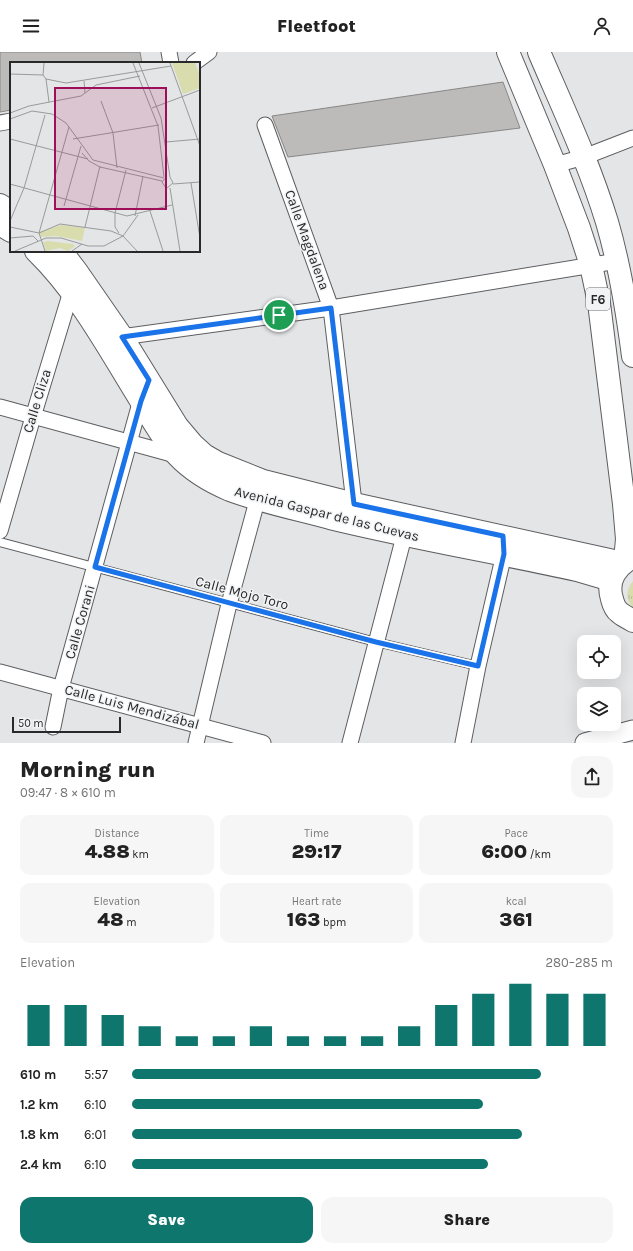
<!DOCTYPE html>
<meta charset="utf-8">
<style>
:root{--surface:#fff;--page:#f6f6f6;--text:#222;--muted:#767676;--accent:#0f766e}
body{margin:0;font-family:Karla,sans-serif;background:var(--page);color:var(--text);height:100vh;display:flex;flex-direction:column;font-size:15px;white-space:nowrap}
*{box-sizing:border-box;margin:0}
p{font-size:13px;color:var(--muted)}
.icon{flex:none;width:22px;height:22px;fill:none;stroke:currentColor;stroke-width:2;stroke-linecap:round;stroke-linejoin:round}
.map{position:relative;height:691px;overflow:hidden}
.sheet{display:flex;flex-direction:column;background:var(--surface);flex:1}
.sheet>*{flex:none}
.buttons{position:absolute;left:577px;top:583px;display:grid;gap:8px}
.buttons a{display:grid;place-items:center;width:44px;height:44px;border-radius:8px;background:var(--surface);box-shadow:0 4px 16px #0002;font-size:20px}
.scale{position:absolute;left:12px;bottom:10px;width:109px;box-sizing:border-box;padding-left:4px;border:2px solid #29292a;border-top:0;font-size:11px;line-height:14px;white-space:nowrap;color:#29292a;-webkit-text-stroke:3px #f1f3f4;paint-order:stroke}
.pin{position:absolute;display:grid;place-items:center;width:34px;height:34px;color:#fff;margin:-17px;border:2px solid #fff;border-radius:50%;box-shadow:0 1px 4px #0007}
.round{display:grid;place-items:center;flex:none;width:42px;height:42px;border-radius:12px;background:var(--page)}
.summary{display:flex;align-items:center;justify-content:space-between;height:68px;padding:0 20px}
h1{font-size:22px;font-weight:800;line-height:30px}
.stats{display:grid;grid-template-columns:repeat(3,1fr);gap:6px;height:68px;padding:4px 20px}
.stats div{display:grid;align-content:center;border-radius:10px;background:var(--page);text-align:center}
.stats b{font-size:20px;font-weight:800}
.stats small{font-size:11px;font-weight:400}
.stats p{font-size:11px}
.chart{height:112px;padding:8px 20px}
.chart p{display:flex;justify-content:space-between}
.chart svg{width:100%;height:72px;margin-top:4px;stroke:var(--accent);stroke-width:6}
.primary-button{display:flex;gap:8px;margin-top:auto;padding:8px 20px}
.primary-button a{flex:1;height:46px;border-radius:12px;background:var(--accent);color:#fff;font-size:16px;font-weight:800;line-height:46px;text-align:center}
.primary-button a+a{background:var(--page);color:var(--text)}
ul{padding:0 20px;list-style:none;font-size:13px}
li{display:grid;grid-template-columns:64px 48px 1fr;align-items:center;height:30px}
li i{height:10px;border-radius:5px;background:var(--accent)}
header{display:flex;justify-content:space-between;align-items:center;height:52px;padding:0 20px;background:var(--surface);font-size:18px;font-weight:800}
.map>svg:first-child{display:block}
</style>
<header><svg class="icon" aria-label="menu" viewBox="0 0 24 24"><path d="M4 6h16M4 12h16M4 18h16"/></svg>Fleetfoot<svg class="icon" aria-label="person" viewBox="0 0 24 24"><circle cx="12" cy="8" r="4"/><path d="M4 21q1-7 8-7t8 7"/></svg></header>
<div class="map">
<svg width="633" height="691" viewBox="0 0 633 691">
<defs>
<pattern id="grass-tufts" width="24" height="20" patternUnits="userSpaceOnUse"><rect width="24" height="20" fill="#d9ddae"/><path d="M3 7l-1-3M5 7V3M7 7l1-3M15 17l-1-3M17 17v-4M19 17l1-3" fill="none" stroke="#babe96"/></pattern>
</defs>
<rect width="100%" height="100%" fill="#e4e5e7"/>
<!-- grass -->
<path fill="url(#grass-tufts)" d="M633 529V556C625 548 626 537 633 529Z"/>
<!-- building -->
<g fill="#bdbbba" stroke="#898786">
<path d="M0 0H140L142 11H11V58L0 60Z"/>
<path d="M503 30 520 76 288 105 272 64Z"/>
</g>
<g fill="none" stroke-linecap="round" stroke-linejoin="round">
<defs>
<path id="service" d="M0 490 376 590 478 614"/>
<g id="minor">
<path d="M169 0 171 11"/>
<path d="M194 11 209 0"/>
<path d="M0 71 11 69"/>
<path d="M265 73 331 256 355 459"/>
<path d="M555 113 584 105 633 86"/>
<path d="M114 286 331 256 617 209"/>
<path d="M0 355 179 404"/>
<path d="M0 479 33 365 73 233"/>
<path d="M0 620 263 691"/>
<path d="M53 675 61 636 142 344"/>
<path d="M196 691 229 552 260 438"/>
<path d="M350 691 407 473"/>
<path d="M463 691 478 614 504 502 503 494"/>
</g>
<path id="tertiary" d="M585 691 633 678"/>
<g id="primary">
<path d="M0 153 11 160"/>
<path d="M0 172 11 179"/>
<path d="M36 199C77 239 105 290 135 339 148 360 160 384 177 403 191 418 211 430 230 438 262 450 297 457 330 466 412 486 495 500 577 518L611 528"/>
<path d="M61 199 77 220 122 285 177 374 193 393 204 403 218 411 263 429 354 452 623 511"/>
</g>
<g id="trunk">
<path d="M508 0 555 113 579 176 591 213 599 251 624 452 627 487 625 509"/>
<path d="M539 0C563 56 589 111 607 170 620 214 627 258 633 304"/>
<path d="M633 505C617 513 606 528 612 547 613 551 615 557 619 560 623 564 629 566 633 569"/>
</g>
</defs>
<!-- service casing -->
<use href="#service" stroke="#5d5e60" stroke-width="10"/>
<!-- minor casing -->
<use href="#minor" stroke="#5d5e60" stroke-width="17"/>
<!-- tertiary casing -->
<use href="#tertiary" stroke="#5d5e60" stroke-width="21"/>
<!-- primary casing -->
<use href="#primary" stroke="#5d5e60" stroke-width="24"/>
<!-- trunk casing -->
<use href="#trunk" stroke="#5d5e60" stroke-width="24"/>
<!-- service -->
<use href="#service" stroke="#fff" stroke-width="8"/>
<!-- minor -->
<use href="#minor" stroke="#fff" stroke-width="15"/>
<!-- tertiary -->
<use href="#tertiary" stroke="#fff" stroke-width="19"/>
<!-- primary -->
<use href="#primary" stroke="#fff" stroke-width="22"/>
<!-- trunk -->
<use href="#trunk" stroke="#fff" stroke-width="22"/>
</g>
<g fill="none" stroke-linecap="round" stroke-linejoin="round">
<defs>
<path id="route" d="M331 256 354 452 503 484 504 502 478 614 376 590 95 515 141 349 149 328 122 285Z"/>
</defs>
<!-- route casing -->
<use href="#route" stroke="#fff" stroke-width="8"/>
<!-- route -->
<use href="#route" stroke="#1a73e8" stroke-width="5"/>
</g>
<g text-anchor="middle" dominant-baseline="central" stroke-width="3" stroke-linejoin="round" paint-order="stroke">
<!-- shield labels -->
<rect fill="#f1f3f4" stroke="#656667" stroke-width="1" x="586" y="236" width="24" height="22" rx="3"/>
<g font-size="13" font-weight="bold" fill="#29292a">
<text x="598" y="247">F6</text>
</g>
<!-- street labels -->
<g font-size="14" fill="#29292a" stroke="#f1f3f4">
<text transform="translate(307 188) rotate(70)">Calle Magdalena</text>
<text transform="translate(37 349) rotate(-73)">Calle Cliza</text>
<text transform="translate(327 462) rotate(14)">Avenida Gaspar de las Cuevas</text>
<text transform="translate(242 541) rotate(15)">Calle Mojo Toro</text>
<text transform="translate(80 570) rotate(-74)">Calle Corani</text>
<text transform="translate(132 655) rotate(15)">Calle Luis Mendizábal</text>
</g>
</g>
<!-- overview -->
<g transform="translate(10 10)">
<rect width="190" height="190" fill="#e4e5e7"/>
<path d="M51 163 75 166 72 179 47 174 31 175 29 170ZM38 179 63 182 65 184 58 189 50 186 36 189 33 180Z" fill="#d9ddae"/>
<path d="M162 1H185L190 14V26L173 32Z" fill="#d9ddae"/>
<path fill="none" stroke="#999a9b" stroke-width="1" d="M123 1 148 64 154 115M129 1 151 56 160 115M160 1 190 84M0 12 33 13 36 17 56 21 161 4M33 13 34 1M36 17 39 40M74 19 75 31M91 39 103 71 107 106M142 46 190 28M0 51 19 44 71 34 86 23 130 14M0 57 22 49 42 52 56 61 83 98 154 116M0 77 78 97M63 77 149 63M156 80 190 77M72 91 79 99 90 105 152 119M181 121 190 176M0 122 117 154 162 143M163 122 190 120M156 126 152 120 157 114M157 126 163 121 160 115M160 126 170 189M54 144 71 84M140 149 153 189M125 154 133 114M0 159 14 126 35 53M0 165 29 171 50 162 101 169 113 174 127 189M75 165 90 104M29 171 59 65M29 171 35 189M109 171 105 165V151L116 108M0 176 23 174 28 179M5 189 36 176H51L78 184H94L113 174 128 153M62 189 72 182"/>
<path fill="#9f0e58" fill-opacity="0.15" stroke="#9f0e58" stroke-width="2" d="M45 26H156V147H45Z"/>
<rect width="190" height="190" fill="none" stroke="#29292a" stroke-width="2"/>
</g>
</svg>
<div class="buttons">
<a><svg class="icon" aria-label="locate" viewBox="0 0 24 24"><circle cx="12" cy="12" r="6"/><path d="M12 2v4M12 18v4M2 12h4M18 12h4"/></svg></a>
<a><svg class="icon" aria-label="layers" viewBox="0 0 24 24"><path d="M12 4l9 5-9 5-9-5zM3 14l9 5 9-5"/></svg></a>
</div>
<div class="scale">50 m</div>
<div class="pin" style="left:279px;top:263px;background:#1e9e55"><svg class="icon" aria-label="arrive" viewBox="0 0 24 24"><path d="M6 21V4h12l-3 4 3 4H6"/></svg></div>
</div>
<section class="sheet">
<div class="summary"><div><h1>Morning run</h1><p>09:47 · 8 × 610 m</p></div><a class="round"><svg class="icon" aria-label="share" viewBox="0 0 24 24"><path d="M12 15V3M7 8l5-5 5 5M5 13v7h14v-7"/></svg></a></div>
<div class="stats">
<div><p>Distance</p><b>4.88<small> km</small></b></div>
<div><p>Time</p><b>29:17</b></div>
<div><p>Pace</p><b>6:00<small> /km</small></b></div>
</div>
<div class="stats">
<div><p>Elevation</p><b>48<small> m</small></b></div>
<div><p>Heart rate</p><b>163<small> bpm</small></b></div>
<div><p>kcal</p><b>361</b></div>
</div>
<div class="chart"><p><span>Elevation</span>280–285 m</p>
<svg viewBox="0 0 160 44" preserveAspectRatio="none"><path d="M5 44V19M15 44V19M25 44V25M35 44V32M45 44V38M55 44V38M65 44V32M75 44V38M85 44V38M95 44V38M105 44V32M115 44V19M125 44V12M135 44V6M145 44V12M155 44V12"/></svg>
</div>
<ul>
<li><b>610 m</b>5:57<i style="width:85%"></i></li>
<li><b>1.2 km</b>6:10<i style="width:73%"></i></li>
<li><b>1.8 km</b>6:01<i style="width:81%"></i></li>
<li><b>2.4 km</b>6:10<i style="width:74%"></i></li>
</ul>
<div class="primary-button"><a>Save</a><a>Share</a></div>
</section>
